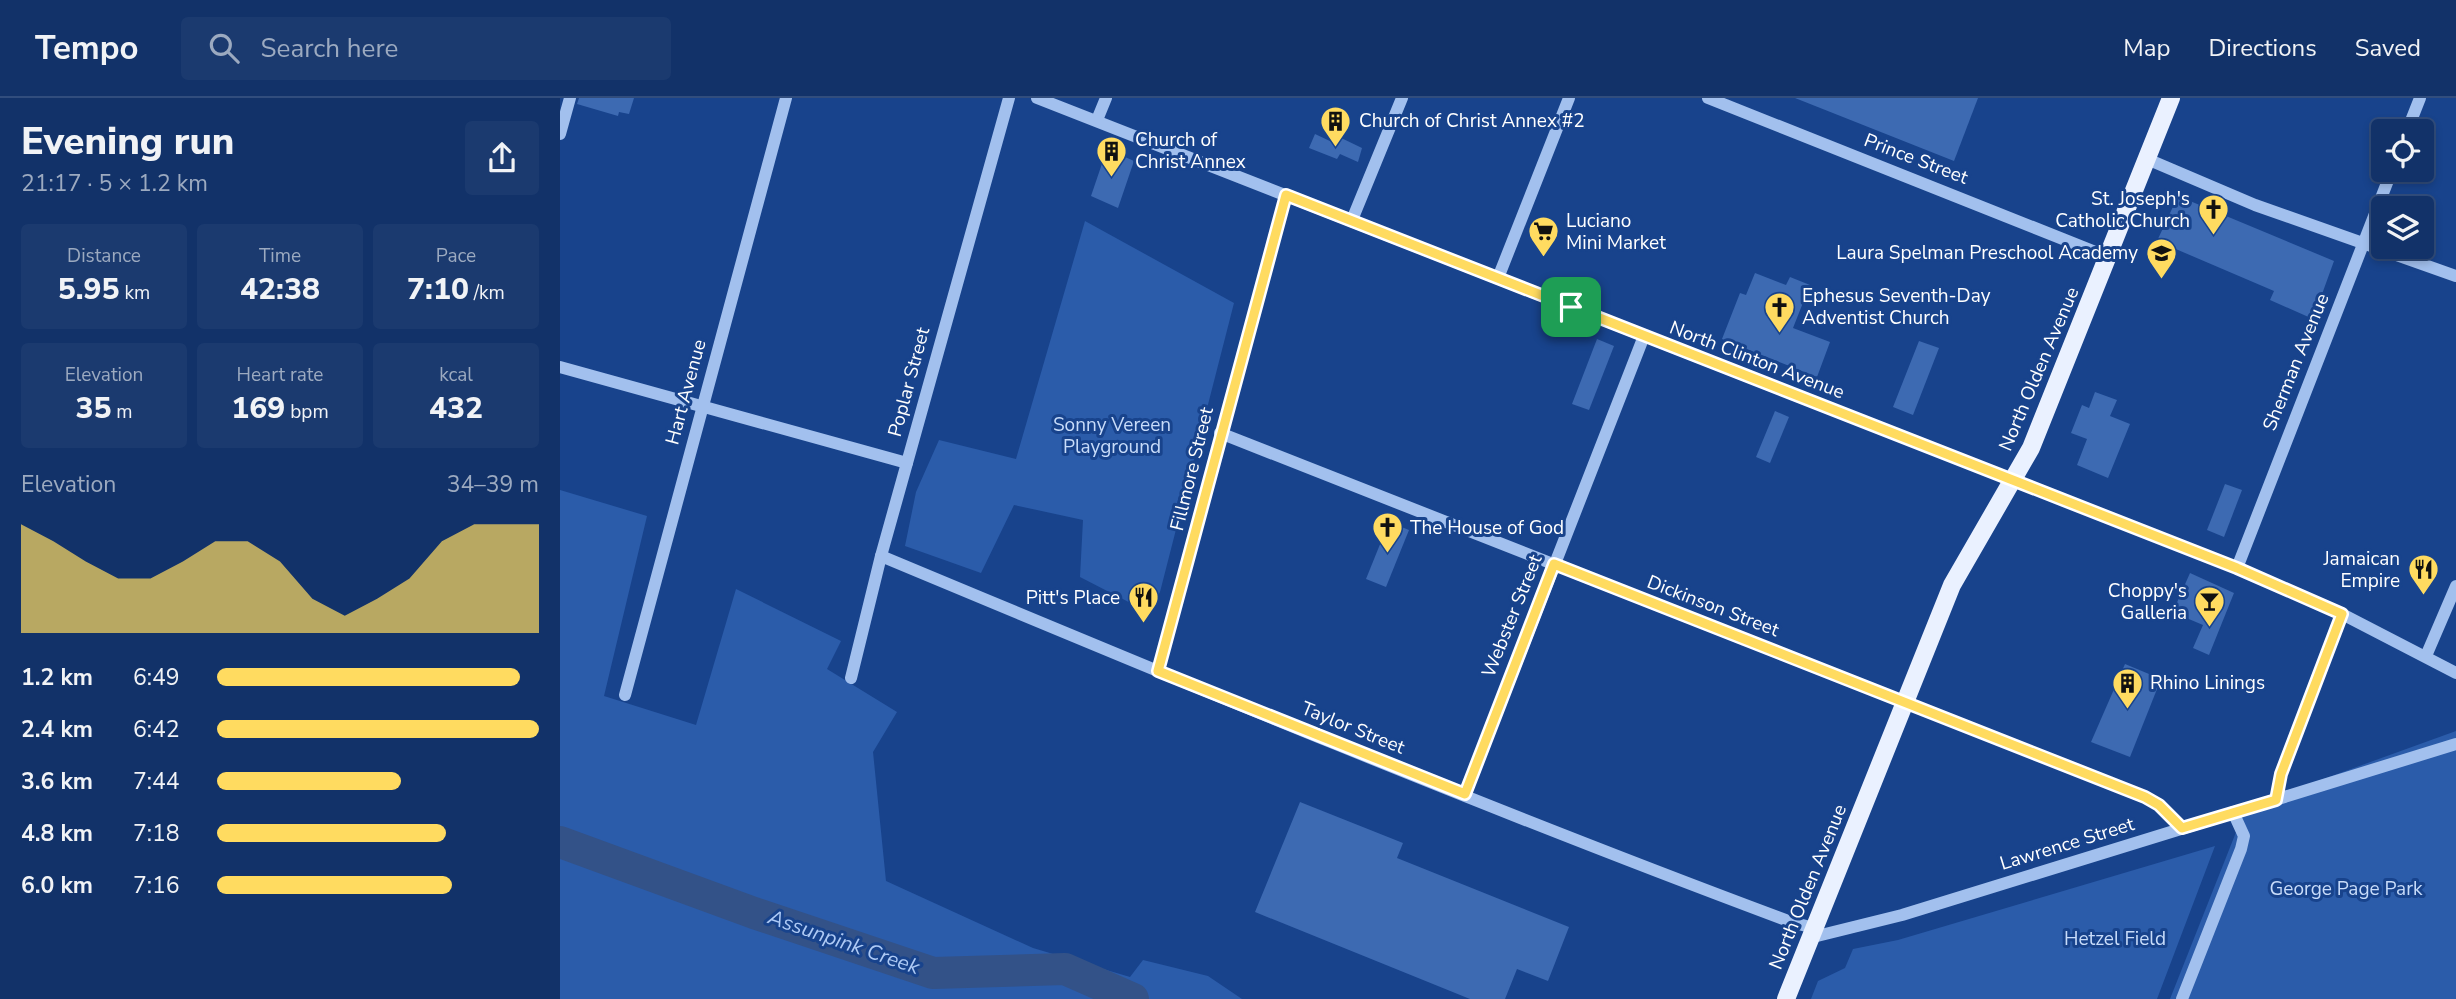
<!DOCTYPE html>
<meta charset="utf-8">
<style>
:root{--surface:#123269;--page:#1b3a6f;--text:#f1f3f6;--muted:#9caac0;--line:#314d7d;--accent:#ffdb60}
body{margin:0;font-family:"Nunito Sans",sans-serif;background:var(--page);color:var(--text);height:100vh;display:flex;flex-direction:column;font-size:26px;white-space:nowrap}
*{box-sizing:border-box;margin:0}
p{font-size:23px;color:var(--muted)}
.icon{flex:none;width:38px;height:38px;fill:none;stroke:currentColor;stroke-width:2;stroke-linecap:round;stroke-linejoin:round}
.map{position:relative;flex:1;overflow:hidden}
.panel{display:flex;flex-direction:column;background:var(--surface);width:560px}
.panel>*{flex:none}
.controls{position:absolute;left:1811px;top:21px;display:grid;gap:14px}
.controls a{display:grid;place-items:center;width:63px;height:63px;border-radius:7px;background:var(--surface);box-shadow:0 4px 10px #0003,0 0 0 2px var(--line);font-size:35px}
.pin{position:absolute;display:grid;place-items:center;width:60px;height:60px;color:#fff;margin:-30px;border-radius:14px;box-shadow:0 4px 10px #0006}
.round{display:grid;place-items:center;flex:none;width:74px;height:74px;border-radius:7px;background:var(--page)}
.headline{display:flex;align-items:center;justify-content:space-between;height:119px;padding:0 21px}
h1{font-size:38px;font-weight:800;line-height:52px}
.stats{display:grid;grid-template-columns:repeat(3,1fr);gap:10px;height:119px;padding:7px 21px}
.stats div{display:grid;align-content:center;border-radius:7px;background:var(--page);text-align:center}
.stats b{font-size:30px;font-weight:800}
.stats small{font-size:19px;font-weight:400}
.stats p{font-size:19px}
.chart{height:196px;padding:14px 21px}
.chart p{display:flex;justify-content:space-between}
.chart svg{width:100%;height:126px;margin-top:7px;fill:var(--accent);opacity:.7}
ul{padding:0 21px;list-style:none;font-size:23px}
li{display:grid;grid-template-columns:112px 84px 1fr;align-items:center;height:52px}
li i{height:18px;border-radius:9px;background:var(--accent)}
header{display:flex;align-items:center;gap:42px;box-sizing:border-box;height:98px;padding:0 35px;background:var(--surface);border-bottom:2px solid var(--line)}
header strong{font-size:33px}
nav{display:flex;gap:38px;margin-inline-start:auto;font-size:24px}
.search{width:490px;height:63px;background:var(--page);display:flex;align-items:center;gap:18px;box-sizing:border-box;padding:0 24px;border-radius:7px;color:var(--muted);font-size:26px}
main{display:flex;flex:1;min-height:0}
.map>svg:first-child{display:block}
</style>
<header>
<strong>Tempo</strong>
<div class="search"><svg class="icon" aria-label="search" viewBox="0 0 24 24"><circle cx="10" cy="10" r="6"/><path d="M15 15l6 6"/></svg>Search here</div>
<nav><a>Map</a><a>Directions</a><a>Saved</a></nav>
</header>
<main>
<section class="panel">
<div class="headline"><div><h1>Evening run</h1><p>21:17 · 5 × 1.2 km</p></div><a class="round"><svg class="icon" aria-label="share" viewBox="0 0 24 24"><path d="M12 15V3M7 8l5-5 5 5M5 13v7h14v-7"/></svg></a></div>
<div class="stats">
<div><p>Distance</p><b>5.95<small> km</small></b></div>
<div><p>Time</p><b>42:38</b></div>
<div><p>Pace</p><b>7:10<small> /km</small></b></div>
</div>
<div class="stats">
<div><p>Elevation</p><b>35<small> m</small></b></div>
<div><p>Heart rate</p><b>169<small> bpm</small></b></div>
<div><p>kcal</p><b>432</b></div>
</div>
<div class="chart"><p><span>Elevation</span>34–39 m</p>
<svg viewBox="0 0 160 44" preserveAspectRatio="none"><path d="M0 44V6L10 12L20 19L30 25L40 25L50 19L60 12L70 12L80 19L90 32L100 38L110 32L120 25L130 12L140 6L150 6L160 6V44z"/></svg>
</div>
<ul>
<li><b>1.2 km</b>6:49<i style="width:94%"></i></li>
<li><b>2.4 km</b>6:42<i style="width:100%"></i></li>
<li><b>3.6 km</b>7:44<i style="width:57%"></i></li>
<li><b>4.8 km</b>7:18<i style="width:71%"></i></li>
<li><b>6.0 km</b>7:16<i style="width:73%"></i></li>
</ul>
</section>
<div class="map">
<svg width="1896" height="901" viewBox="0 0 1896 901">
<rect width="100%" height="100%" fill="#18438c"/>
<!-- green -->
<g fill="#2b5caa">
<path d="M525 123 674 205 600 494 588 514 520 479 523 422 454 407 421 475 345 448 356 394 379 342 456 361Z"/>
<path d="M0 392 87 418 44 598 136 627 176 491 281 543 267 571 337 614 313 654 326 783 473 850 570 879 583 862 648 878 682 901H0Z"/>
<path d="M1896 633V901H1610L1686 709Z"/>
<path d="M1655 748 1597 901H1251L1258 883 1285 870 1293 851 1338 842Z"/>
</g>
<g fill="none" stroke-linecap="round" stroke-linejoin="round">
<!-- river -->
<path stroke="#335288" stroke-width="32" d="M0 744 194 815 373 875 505 871 573 901"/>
</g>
<!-- building -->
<g fill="#3d6ab2">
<path d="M19 0H74L69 16 59 14 58 18 17 6Z"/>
<path d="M1235 0H1418L1394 63Z"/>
<path d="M755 36 772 44 775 37 802 50 798 64 780 56 777 61 749 50Z"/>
<path d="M547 51 574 63 558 110 531 98Z"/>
<path d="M1618 98 1774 163 1753 221 1710 202 1714 193 1597 143Z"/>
<path d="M1195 175 1226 187 1230 179 1250 187 1233 230 1270 244 1257 279 1162 241 1180 195 1186 197Z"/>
<path d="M1037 241 1054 248 1029 312 1012 306Z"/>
<path d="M1359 243 1379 250 1353 317 1333 309Z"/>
<path d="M1535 294 1557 302 1550 318 1570 326 1548 380 1517 367 1527 341 1511 335 1522 307 1529 310Z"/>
<path d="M1215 313 1229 319 1210 365 1196 359Z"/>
<path d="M1665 386 1682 392 1664 439 1647 432Z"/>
<path d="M829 424 849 432 826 489 806 481Z"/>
<path d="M1630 475 1674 495 1649 557 1633 550 1643 527 1624 519 1626 514 1615 509Z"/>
<path d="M1565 566 1601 581 1570 659 1531 644Z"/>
<path d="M740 704 843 745 837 760 1009 829 988 883 957 871 945 901H910L695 814Z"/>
</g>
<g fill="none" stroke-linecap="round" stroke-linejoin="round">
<!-- minor -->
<g stroke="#a2c0ee" stroke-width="12">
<path d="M477 0 1677 470 1782 516 1896 575"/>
<path d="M1148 0 1548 159"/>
<path d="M537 22 546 0"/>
<path d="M1847 33 1860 0"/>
<path d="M0 36 10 0"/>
<path d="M1587 61 1695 107 1896 178"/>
<path d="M792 122 842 0"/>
<path d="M938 180 1009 0"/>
<path d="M0 269 347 365"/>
<path d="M660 335 1585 699 1599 707 1622 730"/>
<path d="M321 458C623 584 925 710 1231 824L1254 830"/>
<path d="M1677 470 1832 72"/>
<path d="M1866 558 1896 488"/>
<path d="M598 573 726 97"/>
<path d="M291 580 321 458 449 0"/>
<path d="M65 597 226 0"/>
<path d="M905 696 1084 238"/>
<path d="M1716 702 1721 676 1782 516"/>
<path d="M1249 840 1342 817 1896 646"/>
<path d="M1622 901 1681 751 1684 738 1673 714"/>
</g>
<!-- major -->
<path stroke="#eaf1ff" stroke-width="18" d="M1226 901 1392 487 1471 350 1611 0"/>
</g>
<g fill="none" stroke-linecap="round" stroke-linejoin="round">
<defs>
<path id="route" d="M726 97 1677 470 1782 516 1721 676 1716 702 1622 730 1599 707 1585 699 994 466 905 696 598 573Z"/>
</defs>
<!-- route casing -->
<use href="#route" stroke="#fff" stroke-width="14"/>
<!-- route -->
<use href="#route" stroke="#ffdb60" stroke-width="9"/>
</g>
<!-- icons -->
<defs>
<symbol id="building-pin" viewBox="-11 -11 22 30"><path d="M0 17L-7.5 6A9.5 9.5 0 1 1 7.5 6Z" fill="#ffdb60" stroke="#18438c"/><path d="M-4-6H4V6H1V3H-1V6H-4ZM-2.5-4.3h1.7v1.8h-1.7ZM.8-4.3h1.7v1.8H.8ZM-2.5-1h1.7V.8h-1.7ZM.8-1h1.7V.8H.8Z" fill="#111"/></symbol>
<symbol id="church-pin" viewBox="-11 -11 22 30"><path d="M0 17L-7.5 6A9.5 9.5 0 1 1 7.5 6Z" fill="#ffdb60" stroke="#18438c"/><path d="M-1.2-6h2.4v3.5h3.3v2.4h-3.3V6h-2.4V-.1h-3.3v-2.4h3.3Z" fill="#111"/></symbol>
<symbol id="supermarket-pin" viewBox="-11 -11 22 30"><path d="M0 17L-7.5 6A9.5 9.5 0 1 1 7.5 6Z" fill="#ffdb60" stroke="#18438c"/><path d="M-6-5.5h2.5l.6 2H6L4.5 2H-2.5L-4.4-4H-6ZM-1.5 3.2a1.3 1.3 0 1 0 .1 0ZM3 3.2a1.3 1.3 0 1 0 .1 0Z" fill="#111"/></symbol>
<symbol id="school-pin" viewBox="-11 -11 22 30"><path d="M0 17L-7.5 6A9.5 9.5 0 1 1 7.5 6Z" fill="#ffdb60" stroke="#18438c"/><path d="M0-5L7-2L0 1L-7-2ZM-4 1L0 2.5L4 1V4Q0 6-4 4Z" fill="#111"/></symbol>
<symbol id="restaurant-pin" viewBox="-11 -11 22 30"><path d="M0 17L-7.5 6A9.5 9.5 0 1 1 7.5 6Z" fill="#ffdb60" stroke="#18438c"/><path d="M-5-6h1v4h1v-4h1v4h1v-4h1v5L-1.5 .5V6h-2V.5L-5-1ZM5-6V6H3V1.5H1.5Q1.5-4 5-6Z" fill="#111"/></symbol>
<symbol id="bar-pin" viewBox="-11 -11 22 30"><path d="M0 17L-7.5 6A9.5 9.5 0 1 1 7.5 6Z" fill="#ffdb60" stroke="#18438c"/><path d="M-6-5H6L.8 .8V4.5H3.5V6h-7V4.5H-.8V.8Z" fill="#111"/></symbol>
</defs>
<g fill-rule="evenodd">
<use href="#building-pin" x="758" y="6" width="35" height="47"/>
<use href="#building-pin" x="534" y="36" width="35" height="47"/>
<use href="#church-pin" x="1636" y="94" width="35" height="47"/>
<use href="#supermarket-pin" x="966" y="116" width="35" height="47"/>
<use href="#school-pin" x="1584" y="138" width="35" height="47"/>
<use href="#church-pin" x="1202" y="192" width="35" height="47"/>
<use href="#church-pin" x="810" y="412" width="35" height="47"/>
<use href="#restaurant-pin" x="1846" y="454" width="35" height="47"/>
<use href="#restaurant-pin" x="566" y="482" width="35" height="47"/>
<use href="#bar-pin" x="1632" y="486" width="35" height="47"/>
<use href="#building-pin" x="1550" y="568" width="35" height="47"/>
</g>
<g text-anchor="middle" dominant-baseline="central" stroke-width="6" stroke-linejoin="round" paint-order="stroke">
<!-- poi labels -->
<g font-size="19" fill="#fff" stroke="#18438c" text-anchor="start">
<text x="799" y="23">Church of Christ Annex #2</text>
<text x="575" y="42">Church of<tspan x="575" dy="22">Christ Annex</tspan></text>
<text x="1630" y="101" text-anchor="end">St. Joseph's<tspan x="1630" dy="22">Catholic Church</tspan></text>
<text x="1006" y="123">Luciano<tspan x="1006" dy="22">Mini Market</tspan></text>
<text x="1578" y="155" text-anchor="end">Laura Spelman Preschool Academy</text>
<text x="1242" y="198">Ephesus Seventh-Day<tspan x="1242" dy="22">Adventist Church</tspan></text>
<text x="850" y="430">The House of God</text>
<text x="1840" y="461" text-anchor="end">Jamaican<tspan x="1840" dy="22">Empire</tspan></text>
<text x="1627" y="493" text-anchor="end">Choppy's<tspan x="1627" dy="22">Galleria</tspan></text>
<text x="560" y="500" text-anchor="end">Pitt's Place</text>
<text x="1590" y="585">Rhino Linings</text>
</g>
<!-- street labels -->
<g font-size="19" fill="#fff" stroke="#18438c">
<text transform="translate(1356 61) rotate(21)">Prince Street</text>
<text transform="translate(1197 262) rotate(21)">North Clinton Avenue</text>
<text transform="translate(1736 264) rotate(-68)">Sherman Avenue</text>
<text transform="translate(1479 271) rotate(-67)">North Olden Avenue</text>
<text transform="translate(349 284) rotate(-75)">Poplar Street</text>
<text transform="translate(126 294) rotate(-75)">Hart Avenue</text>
<text transform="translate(632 371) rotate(-76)">Fillmore Street</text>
<text transform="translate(1153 508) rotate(21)">Dickinson Street</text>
<text transform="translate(952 518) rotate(-68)">Webster Street</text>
<text transform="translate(793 630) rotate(22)">Taylor Street</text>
<text transform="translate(1507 746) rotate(-17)">Lawrence Street</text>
<text transform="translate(1248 789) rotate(-68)">North Olden Avenue</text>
</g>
<!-- park labels -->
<g font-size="19" fill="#c8dcfa" stroke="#18438c">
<text x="552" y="327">Sonny Vereen<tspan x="552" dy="22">Playground</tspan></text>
<text x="1786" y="791">George Page Park</text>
<text x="1555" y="841">Hetzel Field</text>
</g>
<!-- water labels -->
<g font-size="21" font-style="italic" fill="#aecaf5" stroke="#18438c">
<text transform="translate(284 844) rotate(19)">Assunpink Creek</text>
</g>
</g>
</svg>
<div class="controls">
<a><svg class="icon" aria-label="locate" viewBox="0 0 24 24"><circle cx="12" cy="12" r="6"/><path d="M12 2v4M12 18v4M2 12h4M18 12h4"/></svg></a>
<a><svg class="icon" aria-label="layers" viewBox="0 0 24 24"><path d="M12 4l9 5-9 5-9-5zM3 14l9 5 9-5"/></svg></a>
</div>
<div class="pin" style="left:1011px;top:209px;background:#1e9e55"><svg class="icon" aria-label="arrive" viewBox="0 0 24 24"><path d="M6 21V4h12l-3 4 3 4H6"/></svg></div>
</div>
</main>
